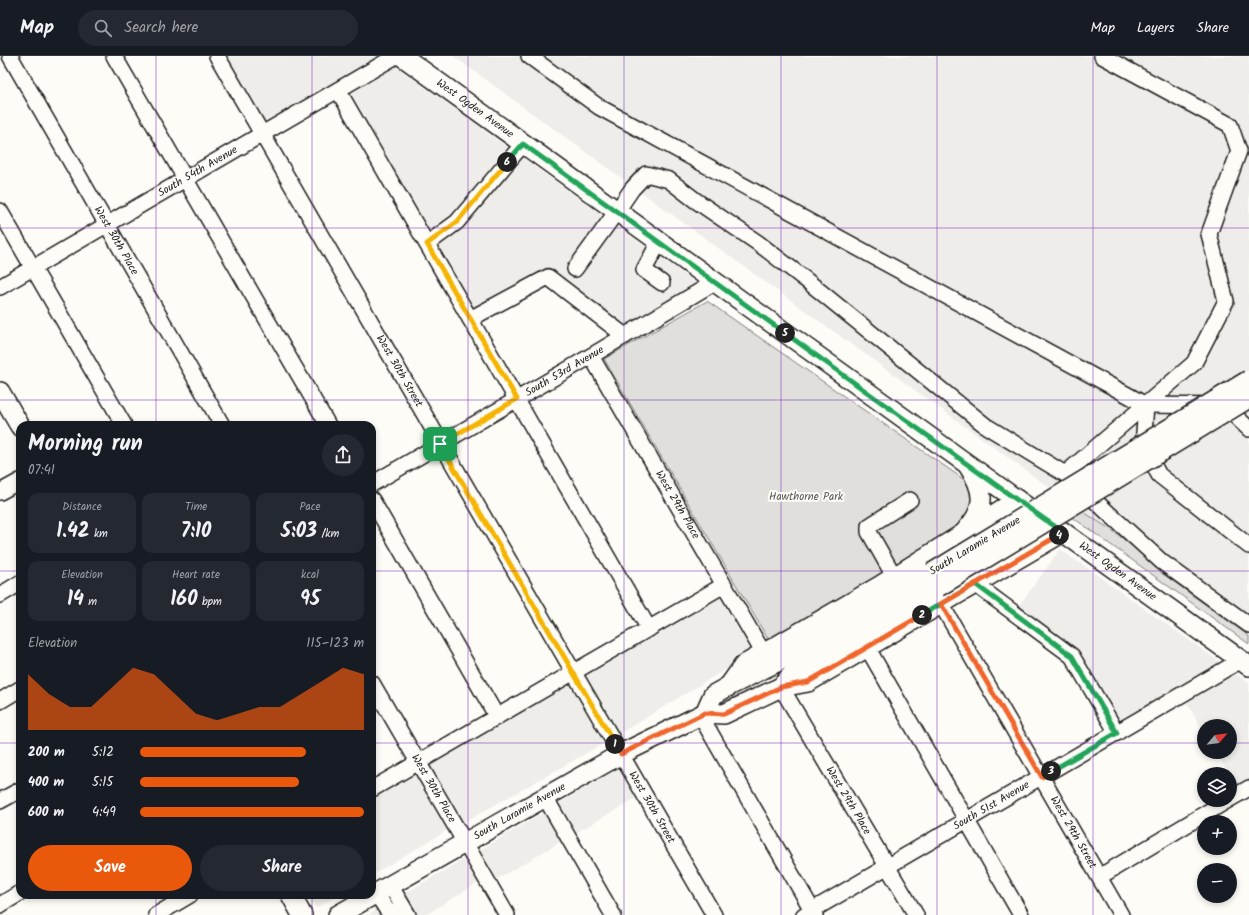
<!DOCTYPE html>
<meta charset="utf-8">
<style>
:root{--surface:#171b24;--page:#242831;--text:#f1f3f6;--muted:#9ea1a6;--line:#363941;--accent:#ea580c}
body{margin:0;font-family:Kalam,sans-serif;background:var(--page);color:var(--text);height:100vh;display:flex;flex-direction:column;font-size:15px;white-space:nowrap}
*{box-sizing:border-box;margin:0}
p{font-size:13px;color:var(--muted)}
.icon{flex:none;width:22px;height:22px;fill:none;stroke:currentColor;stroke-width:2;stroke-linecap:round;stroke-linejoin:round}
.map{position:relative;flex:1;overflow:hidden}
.panel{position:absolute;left:16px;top:365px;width:360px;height:478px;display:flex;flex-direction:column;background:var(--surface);border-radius:12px;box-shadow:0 2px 6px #0003}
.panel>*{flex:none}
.needle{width:26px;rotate:61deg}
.controls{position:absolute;left:1197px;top:663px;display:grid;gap:8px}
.controls a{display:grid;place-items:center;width:40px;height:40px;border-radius:50%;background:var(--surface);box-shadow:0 2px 6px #0003;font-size:20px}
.pin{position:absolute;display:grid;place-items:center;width:34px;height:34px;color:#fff;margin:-17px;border-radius:8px;box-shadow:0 2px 6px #0006}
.km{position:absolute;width:20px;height:20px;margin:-10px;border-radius:50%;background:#222;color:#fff;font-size:11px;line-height:20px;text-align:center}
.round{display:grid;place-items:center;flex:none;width:42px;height:42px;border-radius:21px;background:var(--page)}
.headline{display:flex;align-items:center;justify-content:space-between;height:68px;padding:0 12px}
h1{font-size:22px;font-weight:700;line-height:30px}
.figures{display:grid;grid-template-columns:repeat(3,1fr);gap:6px;height:68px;padding:4px 12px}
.figures div{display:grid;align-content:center;border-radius:10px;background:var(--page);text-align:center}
.figures b{font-size:20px;font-weight:700}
.figures small{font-size:11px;font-weight:400}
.figures p{font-size:11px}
.chart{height:112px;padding:8px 12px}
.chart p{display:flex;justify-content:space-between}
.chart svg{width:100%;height:72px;margin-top:4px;fill:var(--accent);opacity:.7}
.cta{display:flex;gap:8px;margin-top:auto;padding:8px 12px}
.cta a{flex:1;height:46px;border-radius:24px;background:var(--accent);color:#fff;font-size:16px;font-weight:700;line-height:46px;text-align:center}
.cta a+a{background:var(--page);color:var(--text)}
ul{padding:0 12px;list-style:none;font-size:13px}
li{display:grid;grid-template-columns:64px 48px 1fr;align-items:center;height:30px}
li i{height:10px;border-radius:5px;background:var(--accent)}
header{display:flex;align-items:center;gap:24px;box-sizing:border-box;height:56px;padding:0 20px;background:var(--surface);border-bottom:1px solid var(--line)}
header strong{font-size:19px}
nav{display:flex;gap:22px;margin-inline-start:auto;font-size:14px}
.search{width:280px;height:36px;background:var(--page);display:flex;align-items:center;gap:10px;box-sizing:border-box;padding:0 14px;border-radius:22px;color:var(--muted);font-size:15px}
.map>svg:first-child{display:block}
</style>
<header>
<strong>Map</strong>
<div class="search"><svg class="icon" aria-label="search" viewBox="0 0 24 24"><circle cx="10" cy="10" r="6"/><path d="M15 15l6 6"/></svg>Search here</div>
<nav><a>Map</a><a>Layers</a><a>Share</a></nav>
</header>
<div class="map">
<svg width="1249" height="859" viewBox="0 0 1249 859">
<rect width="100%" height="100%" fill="#fdfcf7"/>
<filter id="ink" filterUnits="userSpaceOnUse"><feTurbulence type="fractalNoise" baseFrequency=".025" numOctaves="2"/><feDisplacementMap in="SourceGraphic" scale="8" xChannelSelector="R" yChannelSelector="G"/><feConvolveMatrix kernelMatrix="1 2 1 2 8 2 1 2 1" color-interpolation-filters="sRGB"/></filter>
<g filter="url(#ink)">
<!-- built -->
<g fill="#eeede9">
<path d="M225 0H380L264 68Z"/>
<path d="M453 0H1249V580L1159 515 1142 498 1116 477 1082 455Z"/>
<path d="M394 9 697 228 618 275 548 221 470 263 342 40Z"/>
<path d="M1060 493 1220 606 1113 671 1072 600 1014 557Z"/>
<path d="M719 532 756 595 617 679 579 613Z"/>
<path d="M1234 616 1249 627V732L1240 737 1216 696H1230V670H1204V676L1187 647Z"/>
<path d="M568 620 604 687 463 767 425 702Z"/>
<path d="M414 708 451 772 372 819V733Z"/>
<path d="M619 712 636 742 497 823 480 794Z"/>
<path d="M467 801 481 825 425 859H368Z"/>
<path d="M308 839H338L316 852Z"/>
</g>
<!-- green -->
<g fill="#e0dfdb" stroke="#7e7e7c">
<path d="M707 245 966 425 973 442 974 460 948 482 768 583 604 303Z"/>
<path d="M1082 455 1116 477 1142 498 1159 515 1249 580V588L1072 461Z"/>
</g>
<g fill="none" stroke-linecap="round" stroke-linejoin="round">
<defs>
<g id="minor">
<path id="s1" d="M10 0 222 369"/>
<path d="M114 0 328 369"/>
<path id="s2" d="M217 0 714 859"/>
<path d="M529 0 599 51 1146 349 1225 350 1249 373"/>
<path d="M338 34 649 573"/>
<path d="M0 155 124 369"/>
<path d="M659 186 644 214 662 227"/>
<path d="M427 188 457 166 523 88"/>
<path d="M575 213 617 155 632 133 646 118 669 124 695 144 758 187 806 224 986 370 1065 418 1194 307 1226 245 1209 178 1239 95 1230 69 1102 0"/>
<path id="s3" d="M0 231 396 0"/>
<path d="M470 263 548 221 625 280"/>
<path id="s4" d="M591 300 764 598"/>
<path d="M1146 349 1143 390 1159 419 1249 490"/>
<path id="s5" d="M372 428 591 300 715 226"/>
<path d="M1081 432 1162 506 1249 569"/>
<path d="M0 436 20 425"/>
<path d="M372 444 497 661"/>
<path d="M894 520 869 476V470L910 444"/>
<path d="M975 528 1072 600 1117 677"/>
<path d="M0 539 20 527"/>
<path id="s6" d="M941 548 1121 859"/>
<path d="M867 591 1021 859"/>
<path id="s7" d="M372 627 507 859"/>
<path id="s8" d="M781 631 916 859"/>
<path d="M0 645 20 633"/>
<path d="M700 659 815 859"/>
<path d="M372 733 724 529"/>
<path d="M545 741 613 859"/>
<path d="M1230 743 1249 732"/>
<path d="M0 745 20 734"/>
<path d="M1099 821 1228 744"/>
<path d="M390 829 408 859"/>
<path d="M376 837 387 854 397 859"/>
<path d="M0 849 20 837"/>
<path d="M156 859 190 839"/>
<path id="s9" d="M804 859 1241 604"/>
</g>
<g id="major">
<path id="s10" d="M402 0 1017 444 1063 476 1249 610"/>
<path d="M0 336 20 370"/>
<path d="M967 473C987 452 984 433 969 411"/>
<path d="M729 630 744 609 878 531 1017 444"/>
<path d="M781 631 808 626 1063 476"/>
<path d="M705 657 713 639 729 630 785 602 932 517"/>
<path d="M291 839 302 859"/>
<path id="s11" d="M338 859 621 698 705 657 724 658 781 631 797 613 938 531"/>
</g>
</defs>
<!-- minor casing -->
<use href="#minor" stroke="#1c1c1c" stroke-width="18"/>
<!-- major casing -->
<use href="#major" stroke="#1c1c1c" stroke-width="22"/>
<!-- minor -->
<use href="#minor" stroke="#fdfcf7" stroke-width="15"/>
<!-- major -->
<use href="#major" stroke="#fdfcf7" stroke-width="19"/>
<defs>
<g id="major-bridge">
<path d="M932 517 1249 324"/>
<path d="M938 531 1249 342"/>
</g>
</defs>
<!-- major-bridge casing -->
<use href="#major-bridge" stroke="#1c1c1c" stroke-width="22" stroke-linecap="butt"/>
<!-- major-bridge -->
<use href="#major-bridge" stroke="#fdfcf7" stroke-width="19"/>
</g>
</g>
<g fill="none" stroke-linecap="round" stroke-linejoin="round" filter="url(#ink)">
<defs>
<path id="split-1" d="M440 388 615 688"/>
<path id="split-2" d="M615 688 621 698 705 657 724 658 781 631 808 626 922 559"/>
<path id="split-3" d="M922 559 975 528 1072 600 1117 677 1051 715"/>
<path id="split-4" d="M1051 715 1042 721 941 548 1059 479"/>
<path id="split-5" d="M785 277 1017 444 1063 476 1059 479"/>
<path id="split-6" d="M507 106 523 88 785 277"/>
<path id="split-7" d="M440 388 517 343 427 188 457 166 507 106"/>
</defs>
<!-- split-1 casing -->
<use href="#split-1" stroke="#fff" stroke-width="8"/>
<!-- split-2 casing -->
<use href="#split-2" stroke="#fff" stroke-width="8"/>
<!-- split-3 casing -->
<use href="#split-3" stroke="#fff" stroke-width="8"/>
<!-- split-4 casing -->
<use href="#split-4" stroke="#fff" stroke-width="8"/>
<!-- split-5 casing -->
<use href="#split-5" stroke="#fff" stroke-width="8"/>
<!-- split-6 casing -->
<use href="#split-6" stroke="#fff" stroke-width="8"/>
<!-- split-7 casing -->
<use href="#split-7" stroke="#fff" stroke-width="8"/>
<!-- split-1 -->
<use href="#split-1" stroke="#f5b400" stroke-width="5"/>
<!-- split-2 -->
<use href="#split-2" stroke="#f0652b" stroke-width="5"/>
<!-- split-3 -->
<use href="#split-3" stroke="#22a559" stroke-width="5"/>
<!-- split-4 -->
<use href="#split-4" stroke="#f0652b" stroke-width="5"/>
<!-- split-5 -->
<use href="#split-5" stroke="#22a559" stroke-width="5"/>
<!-- split-6 -->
<use href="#split-6" stroke="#22a559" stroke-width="5"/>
<!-- split-7 -->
<use href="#split-7" stroke="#f5b400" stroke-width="5"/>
</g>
<!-- grid -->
<path fill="none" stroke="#7b2cbf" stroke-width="1" stroke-opacity="0.55" d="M156 0V369M312 0V369M468 0V859M624 0V859M781 0V859M937 0V859M1093 0V859M0 172H1249M0 344H1249M0 515H20M372 515H1249M0 687H20M372 687H1204M1230 687H1249M156 839V859M312 839V859"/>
<g text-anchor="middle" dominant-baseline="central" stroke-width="4" stroke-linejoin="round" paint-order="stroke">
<!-- street labels -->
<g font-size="11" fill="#1c1c1c" stroke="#fdfcf7">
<text stroke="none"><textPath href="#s10" startOffset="90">West Ogden Avenue</textPath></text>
<text stroke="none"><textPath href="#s3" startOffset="229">South 54th Avenue</textPath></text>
<text stroke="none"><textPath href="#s1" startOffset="213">West 30th Place</textPath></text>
<text stroke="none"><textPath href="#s5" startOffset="223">South 53rd Avenue</textPath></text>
<text stroke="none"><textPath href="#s2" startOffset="364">West 30th Street</textPath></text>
<text stroke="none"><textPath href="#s4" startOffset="172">West 29th Place</textPath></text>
<text transform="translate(975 490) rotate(-31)">South Laramie Avenue</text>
<text stroke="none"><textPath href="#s10" startOffset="882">West Ogden Avenue</textPath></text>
<text stroke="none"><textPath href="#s7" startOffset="122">West 30th Place</textPath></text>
<text stroke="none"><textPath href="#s8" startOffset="132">West 29th Place</textPath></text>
<text stroke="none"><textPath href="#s9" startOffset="217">South 51st Avenue</textPath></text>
<text stroke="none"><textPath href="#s2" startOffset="868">West 30th Street</textPath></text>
<text stroke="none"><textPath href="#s11" startOffset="209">South Laramie Avenue</textPath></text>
<text stroke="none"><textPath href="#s6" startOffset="264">West 29th Street</textPath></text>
</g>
<!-- park labels -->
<g font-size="11" fill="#575655" stroke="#fdfcf7">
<text x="806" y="441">Hawthorne Park</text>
</g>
</g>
</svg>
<div class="controls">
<a><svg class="needle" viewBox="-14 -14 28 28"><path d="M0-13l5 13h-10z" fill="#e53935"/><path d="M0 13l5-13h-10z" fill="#9ea1a6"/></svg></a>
<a><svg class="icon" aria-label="layers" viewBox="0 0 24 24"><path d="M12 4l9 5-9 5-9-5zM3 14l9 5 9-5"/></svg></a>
<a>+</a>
<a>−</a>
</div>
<div class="pin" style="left:440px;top:388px;background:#1e9e55"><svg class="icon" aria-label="arrive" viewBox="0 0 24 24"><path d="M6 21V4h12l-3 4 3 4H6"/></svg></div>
<b class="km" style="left:615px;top:688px">1</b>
<b class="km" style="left:922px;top:559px">2</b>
<b class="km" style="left:1051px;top:715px">3</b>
<b class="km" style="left:1059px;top:479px">4</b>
<b class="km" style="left:785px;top:277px">5</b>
<b class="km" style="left:507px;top:106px">6</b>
<section class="panel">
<div class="headline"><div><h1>Morning run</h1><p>07:41</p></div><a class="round"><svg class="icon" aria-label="share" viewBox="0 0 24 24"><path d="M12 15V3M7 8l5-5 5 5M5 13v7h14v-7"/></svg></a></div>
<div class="figures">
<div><p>Distance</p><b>1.42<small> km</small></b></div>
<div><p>Time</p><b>7:10</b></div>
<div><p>Pace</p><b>5:03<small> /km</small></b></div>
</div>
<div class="figures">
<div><p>Elevation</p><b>14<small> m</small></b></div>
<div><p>Heart rate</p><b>160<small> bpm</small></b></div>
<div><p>kcal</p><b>95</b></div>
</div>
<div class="chart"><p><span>Elevation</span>115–123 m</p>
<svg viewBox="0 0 160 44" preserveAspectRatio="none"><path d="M0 44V10L10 22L20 30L30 30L40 18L50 6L60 10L70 22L80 34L90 38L100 34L110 30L120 30L130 22L140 14L150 6L160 10V44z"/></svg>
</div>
<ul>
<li><b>200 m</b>5:12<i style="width:74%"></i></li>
<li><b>400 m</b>5:15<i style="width:71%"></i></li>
<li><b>600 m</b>4:49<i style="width:100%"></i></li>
</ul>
<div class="cta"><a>Save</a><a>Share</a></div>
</section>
</div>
